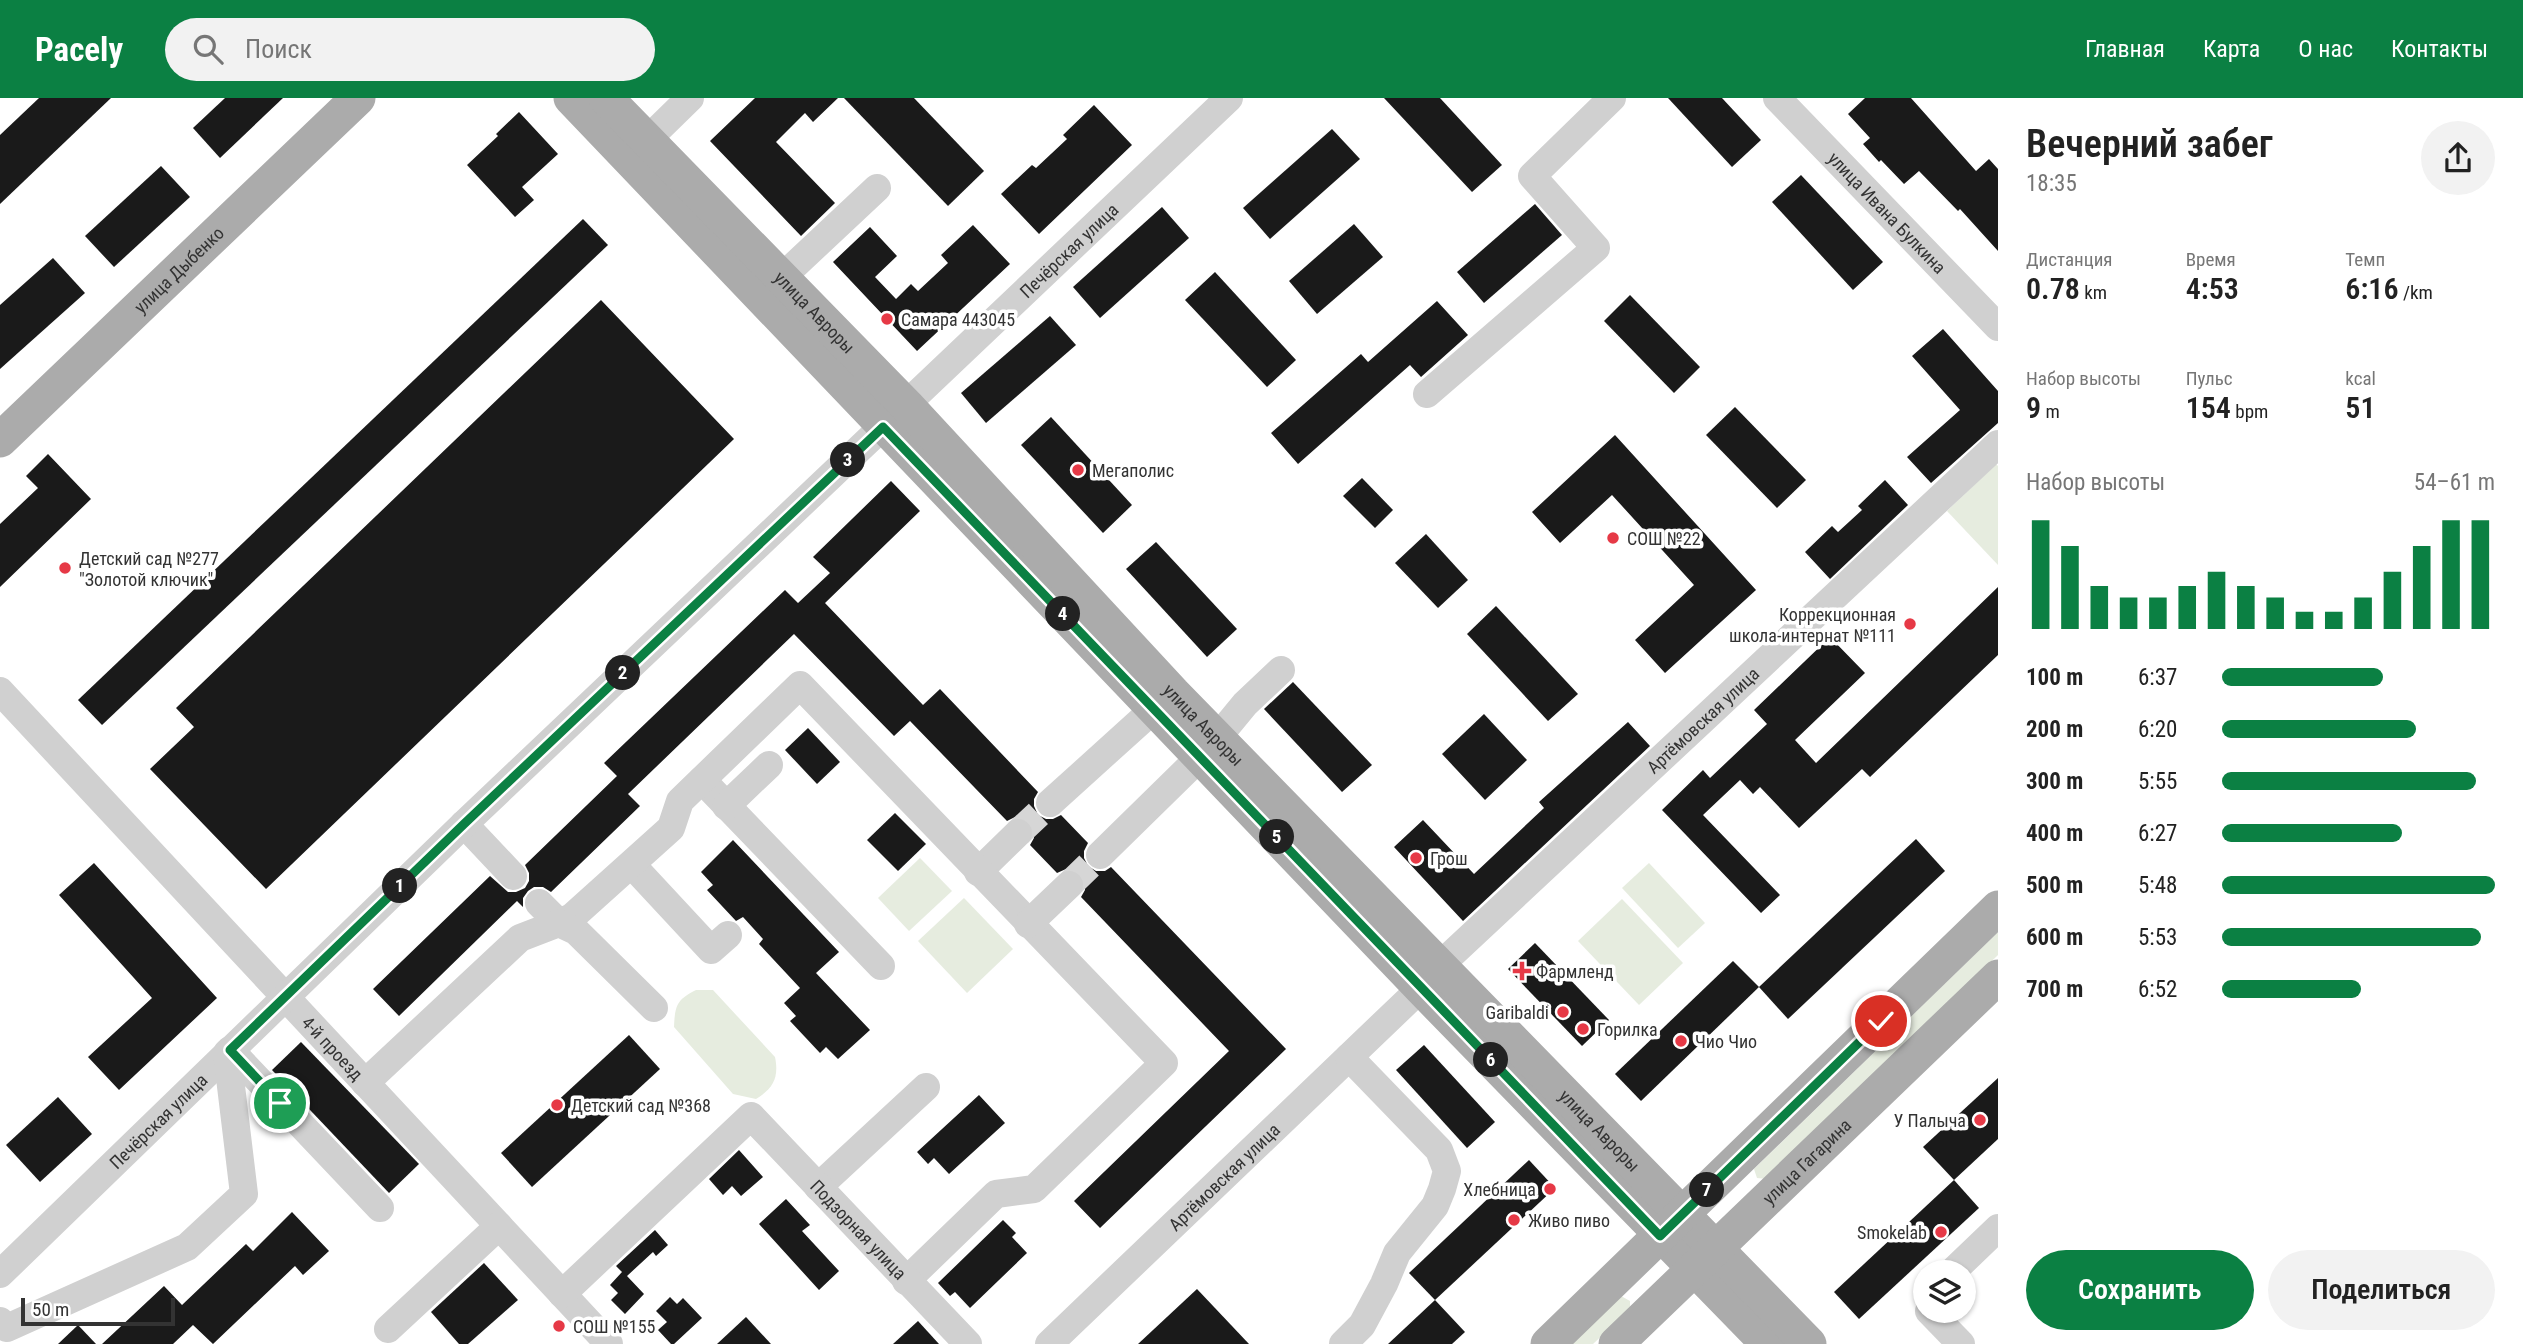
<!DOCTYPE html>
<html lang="ru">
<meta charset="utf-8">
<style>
:root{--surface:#fff;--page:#f2f2f2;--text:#222;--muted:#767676;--accent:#0b8043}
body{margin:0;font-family:"Roboto Condensed",sans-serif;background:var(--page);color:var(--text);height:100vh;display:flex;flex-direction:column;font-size:26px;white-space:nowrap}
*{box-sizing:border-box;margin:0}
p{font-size:23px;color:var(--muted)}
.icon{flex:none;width:38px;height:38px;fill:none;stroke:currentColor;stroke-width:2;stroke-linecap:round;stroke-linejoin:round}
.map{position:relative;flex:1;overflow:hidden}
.panel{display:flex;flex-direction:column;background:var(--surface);width:525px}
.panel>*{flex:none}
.fabs{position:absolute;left:1913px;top:1162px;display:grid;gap:14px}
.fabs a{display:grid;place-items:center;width:63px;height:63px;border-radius:50%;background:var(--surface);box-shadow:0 2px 5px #0004;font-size:35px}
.scale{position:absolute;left:21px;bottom:18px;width:154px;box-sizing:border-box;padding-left:7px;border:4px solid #333;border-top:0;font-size:19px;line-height:24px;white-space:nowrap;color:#333;-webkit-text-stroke:5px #fff;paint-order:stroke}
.pin{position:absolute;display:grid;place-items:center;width:60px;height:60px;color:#fff;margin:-30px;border:4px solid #fff;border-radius:50%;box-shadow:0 2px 7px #0007}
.km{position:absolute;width:35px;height:35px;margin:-18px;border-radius:50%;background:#222;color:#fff;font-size:19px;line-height:35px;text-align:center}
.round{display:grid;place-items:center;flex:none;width:74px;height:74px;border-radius:37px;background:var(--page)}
.headline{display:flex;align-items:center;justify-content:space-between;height:119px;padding:0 28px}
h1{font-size:38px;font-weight:600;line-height:52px}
.metrics{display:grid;grid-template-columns:repeat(3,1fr);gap:10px;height:119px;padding:7px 28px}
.metrics div{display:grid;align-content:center}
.metrics b{font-size:30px;font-weight:600}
.metrics small{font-size:19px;font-weight:400}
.metrics p{font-size:19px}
.chart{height:196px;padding:14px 28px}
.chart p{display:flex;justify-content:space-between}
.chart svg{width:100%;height:126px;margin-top:7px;stroke:var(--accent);stroke-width:6}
.action{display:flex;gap:14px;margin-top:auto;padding:14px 28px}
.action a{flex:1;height:80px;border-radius:42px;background:var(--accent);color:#fff;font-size:28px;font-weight:600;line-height:80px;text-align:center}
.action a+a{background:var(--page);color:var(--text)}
ul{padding:0 28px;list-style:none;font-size:23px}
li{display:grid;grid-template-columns:112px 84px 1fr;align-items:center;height:52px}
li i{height:18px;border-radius:9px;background:var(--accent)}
header{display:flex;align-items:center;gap:42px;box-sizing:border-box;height:98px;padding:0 35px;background:var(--accent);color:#fff}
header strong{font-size:33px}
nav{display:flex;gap:38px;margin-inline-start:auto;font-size:24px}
.search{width:490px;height:63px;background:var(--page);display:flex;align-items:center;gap:18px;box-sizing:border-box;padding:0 24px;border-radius:38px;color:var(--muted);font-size:26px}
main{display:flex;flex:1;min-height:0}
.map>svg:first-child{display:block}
</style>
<header>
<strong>Pacely</strong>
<div class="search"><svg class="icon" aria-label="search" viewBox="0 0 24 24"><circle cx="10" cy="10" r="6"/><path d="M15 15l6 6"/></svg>Поиск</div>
<nav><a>Главная</a><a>Карта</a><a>О нас</a><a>Контакты</a></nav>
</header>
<main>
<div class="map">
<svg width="1998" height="1246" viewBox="0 0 1998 1246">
<rect width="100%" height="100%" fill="#fff"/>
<!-- green -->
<g fill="#e6ecdf">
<path d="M1996 366 1998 368V467L1947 413Z"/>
<path d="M920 760 952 793 909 833 878 800Z"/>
<path d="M1649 765 1705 825 1678 850 1622 790Z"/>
<path d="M964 800 1013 851 967 895 918 843Z"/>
<path d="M1622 801 1683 865 1639 907 1578 843Z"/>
<path d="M1998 834V857L1767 1081 1757 1080 1754 1071Z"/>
<path d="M696 892H713L775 959C779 979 774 990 756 1001L733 996 674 929C675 908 676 902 696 892Z"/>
<path d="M1621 1198 1630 1203V1211L1593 1246H1569Z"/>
</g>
<!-- building -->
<g fill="#1a1a1a">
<path d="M39 0H111L0 106V37Z"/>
<path d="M225 0H283L220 60 193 30Z"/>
<path d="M755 0H838L813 24 805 15 776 44 835 105 801 138 710 43Z"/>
<path d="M844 0H914L984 73 948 108Z"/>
<path d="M1384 0H1440L1502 67 1472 94Z"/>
<path d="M1668 0H1722L1761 42 1732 69Z"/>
<path d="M1865 0H1911L1976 73 1989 61 1998 71V153L1960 111 1958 113 1919 73 1904 86 1881 62 1879 64 1863 46 1870 40 1848 16Z"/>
<path d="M1094 7 1132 47 1039 136 1001 96 1032 67 1036 70 1067 41 1063 37Z"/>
<path d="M519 14 558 56 522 89 534 102 515 119 467 67 498 38 496 36Z"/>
<path d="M1332 31 1360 61 1270 141 1243 110Z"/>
<path d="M161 68 190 99 114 169 85 138Z"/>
<path d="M1801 77 1883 164 1853 192 1772 104Z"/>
<path d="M1535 106 1562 137 1484 205 1457 174Z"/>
<path d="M1162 109 1189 140 1100 220 1073 189Z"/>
<path d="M583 121 608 147 102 627 78 602Z"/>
<path d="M1354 126 1383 159 1317 216 1289 183Z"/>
<path d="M973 127 1010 166 917 253 833 164 870 129 897 158 875 179 896 201 911 186 918 193 948 165 941 157Z"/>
<path d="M53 160 85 195 0 271V207Z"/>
<path d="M1215 174 1296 262 1267 289 1185 202Z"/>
<path d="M1630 197 1700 269 1674 295 1604 223Z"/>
<path d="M601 202 734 341 266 791 150 671 194 629 176 610Z"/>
<path d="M1437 203 1468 237 1421 279 1410 267 1298 366 1271 335 1361 256 1368 264Z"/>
<path d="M1050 218 1076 247 986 325 961 295Z"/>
<path d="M1943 231 1998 293V325L1931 385 1907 359 1960 312 1912 258Z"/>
<path d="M1735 309 1806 382 1777 410 1706 337Z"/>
<path d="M1051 319 1132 407 1103 435 1021 347Z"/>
<path d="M1615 337 1756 492 1665 575 1635 542 1694 487 1612 397 1560 445 1532 414Z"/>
<path d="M48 356 91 401 0 489V426L38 390 26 378Z"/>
<path d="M1362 380 1393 412 1375 430 1343 398Z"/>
<path d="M1885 382 1908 407 1830 481 1805 454 1832 428 1838 434 1862 412 1858 408Z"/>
<path d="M891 383 920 413 825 505 923 607 940 591 1038 694 1034 701V708L1038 717 1046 721H1053L1061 717 1088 745 1084 753V760L1088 768 1096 773H1105L1111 769 1286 951 1100 1130 1074 1103 1229 953 1081 799 1085 792V784L1081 775 1073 771H1066L1057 775 1030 747 1034 740V732L1029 723 1023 719H1015L1007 723 910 623 894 638 794 536 628 696 640 708 551 794 543 789H534L528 793 523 800V809L517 803 399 918 373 891 490 778 508 794H516L525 790 529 783V775L525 767 617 678 604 665 785 492 798 505 830 475 813 459Z"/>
<path d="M1426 436 1468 482 1438 510 1395 465Z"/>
<path d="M1156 444 1237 531 1207 559 1126 471Z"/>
<path d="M1998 489V557L1870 679 1862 671 1799 730 1760 689 1753 696 1740 682 1703 717 1780 797 1761 815 1662 712 1703 672 1710 680 1767 626 1754 612 1830 539 1865 575 1795 642 1816 665Z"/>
<path d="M1496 508 1578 596 1548 623 1467 536Z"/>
<path d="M1293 584 1372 667 1342 694 1264 611Z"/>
<path d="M1484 616 1527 662 1485 702 1442 656Z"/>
<path d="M1628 624 1650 648 1463 823 1394 749 1423 722 1474 776 1544 710 1539 704Z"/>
<path d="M808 630 840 664 817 686 785 652Z"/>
<path d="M895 715 926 746 898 773 867 742Z"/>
<path d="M1916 741 1945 773 1788 921 1759 889Z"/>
<path d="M733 742 839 854 816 875 870 932 838 961 826 949 820 955 790 923 796 918 784 905 800 890 759 846 763 841 743 819 736 823 707 792 713 787 701 774Z"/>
<path d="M94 765 217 900 119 992 88 959 152 900 59 797Z"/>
<path d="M1535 845 1609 922 1582 948 1508 871Z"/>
<path d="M1733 863 1759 889 1641 1003 1615 976Z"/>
<path d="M629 937 660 971 532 1089 501 1055Z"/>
<path d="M301 944 419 1066 389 1095 272 972Z"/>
<path d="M1424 947 1495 1024 1467 1050 1396 972Z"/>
<path d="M1998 980V1041L1954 1082 1923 1049Z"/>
<path d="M979 997 1005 1025 949 1076 934 1060 928 1066 917 1054Z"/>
<path d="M58 999 92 1036 40 1084 6 1047Z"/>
<path d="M739 1052 763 1079 741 1098 732 1088 723 1097 709 1081Z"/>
<path d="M1529 1062 1555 1090 1435 1202 1409 1175Z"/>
<path d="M1954 1082 1979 1110 1859 1221 1834 1194Z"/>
<path d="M786 1101 810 1127 802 1133 839 1173 819 1192 759 1126Z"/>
<path d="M292 1114 329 1153 303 1177 295 1168 213 1246 193 1227 173 1246H102L164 1188 182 1207 246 1146 253 1153Z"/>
<path d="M1003 1122 1016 1135 1012 1139 1027 1155 970 1210 955 1194 950 1198 938 1185Z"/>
<path d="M655 1132 668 1147 656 1158 653 1154 627 1178 644 1196 625 1216 611 1202 618 1195 610 1187 622 1174 616 1168Z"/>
<path d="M484 1165 518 1202 468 1246H459L431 1214Z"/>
<path d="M1197 1191 1249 1246H1138Z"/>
<path d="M670 1199 677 1206 683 1200 702 1220 674 1246H671L658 1232 667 1224 656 1213Z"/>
<path d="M1435 1202 1465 1234 1452 1246H1388Z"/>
<path d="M746 1219 771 1246H717Z"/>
<path d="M918 1223 939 1246H893Z"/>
<path d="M78 1227 96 1246H58Z"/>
</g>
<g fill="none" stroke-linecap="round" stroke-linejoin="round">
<!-- minor-tunnel -->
<g stroke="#d6d6d6" stroke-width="28" stroke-dasharray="28 14" stroke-linecap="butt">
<path d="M1018 735 1050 705"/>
<path d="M1069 787 1100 757"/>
</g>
<!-- minor -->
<g stroke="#d0d0d0" stroke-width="28">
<path id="s1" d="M1777 0 1998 229"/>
<path d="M646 43 690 0"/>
<path d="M781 180 877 90"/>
<path d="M1427 296 1596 150 1532 78 1612 0"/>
<path id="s2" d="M0 593 609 1246"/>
<path d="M1217 640 1245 606 1281 572"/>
<path d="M702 682 881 868"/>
<path d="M1050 705 1154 611"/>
<path d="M726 708 769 667"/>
<path d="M464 726 513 778"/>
<path d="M1100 757 1200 659"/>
<path d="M632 767 711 852 728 837"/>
<path d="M978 774 1018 735"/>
<path d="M539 805 559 825 572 819 671 730 680 703 800 587 1164 965 1034 1091 996 1096 906 1183"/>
<path d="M1028 826 1069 787"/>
<path id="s3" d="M1438 869 1998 346"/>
<path d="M230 952 380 1110"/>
<path d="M365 985 520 840 559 825 576 833 654 910"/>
<path d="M818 1089 926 989"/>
<path d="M1952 1174 1998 1130"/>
<path id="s4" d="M0 1176 464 726 1229 0"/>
<path id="s5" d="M562 1196 751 1018 968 1246"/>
<path d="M1929 1213 1961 1246"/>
<path d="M0 1223 7 1230 187 1149 244 1096 227 955"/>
<path d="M388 1231 499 1128"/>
<path id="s6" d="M1049 1246 1421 890"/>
<path d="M1343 1246 1362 1227 1384 1186 1397 1155 1435 1108 1442 1091 1447 1073 1439 1052 1349 959"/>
</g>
<!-- major -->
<g stroke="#ababab" stroke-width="35">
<path d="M571 0 1421 890 1768 1246"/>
<path id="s7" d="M606 0 907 308 1173 595 1809 1246"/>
<path id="s8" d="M0 342 358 0"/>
<path d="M1548 1246 1998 810"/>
<path id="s9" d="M1616 1246 1998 879"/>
</g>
</g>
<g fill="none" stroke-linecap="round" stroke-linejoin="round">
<defs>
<path id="route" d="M280 1005 230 952 464 726 883 329 1660 1138 1881 923"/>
</defs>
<!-- route casing -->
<use href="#route" stroke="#fff" stroke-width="14"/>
<!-- route -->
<use href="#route" stroke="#0b8043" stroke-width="9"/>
</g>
<!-- markers -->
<g fill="#e63946" stroke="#fff" stroke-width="2.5">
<circle cx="887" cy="221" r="7"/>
<circle cx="1078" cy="372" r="7"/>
<circle cx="1613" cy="440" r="7"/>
<circle cx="65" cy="470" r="7"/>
<circle cx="1910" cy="526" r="7"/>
<circle cx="1416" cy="760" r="7"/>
<path d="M1518.5 862.5h7v7h7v7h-7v7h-7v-7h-7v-7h7z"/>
<circle cx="1563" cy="914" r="7"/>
<circle cx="1583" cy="931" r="7"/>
<circle cx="1681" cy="943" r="7"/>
<circle cx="557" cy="1007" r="7"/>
<circle cx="1980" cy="1022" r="7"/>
<circle cx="1550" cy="1091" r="7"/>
<circle cx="1514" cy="1122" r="7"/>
<circle cx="1941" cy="1134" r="7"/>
<circle cx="559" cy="1228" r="7"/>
</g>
<g text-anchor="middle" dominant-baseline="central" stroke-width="7" stroke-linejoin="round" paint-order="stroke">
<!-- street labels -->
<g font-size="18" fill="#333" stroke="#fff">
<text stroke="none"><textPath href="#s1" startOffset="159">улица Ивана Булкина</textPath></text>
<text stroke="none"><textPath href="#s4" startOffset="1480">Печёрская улица</textPath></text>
<text stroke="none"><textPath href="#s8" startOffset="247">улица Дыбенко</textPath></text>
<text stroke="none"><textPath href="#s7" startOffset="299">улица Авроры</textPath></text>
<text stroke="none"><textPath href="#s3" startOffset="362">Артёмовская улица</textPath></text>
<text stroke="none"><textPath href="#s7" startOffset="866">улица Авроры</textPath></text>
<text stroke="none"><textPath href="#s2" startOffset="488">4-й проезд</textPath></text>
<text stroke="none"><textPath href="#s4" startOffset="220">Печёрская улица</textPath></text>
<text stroke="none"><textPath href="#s7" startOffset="1433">улица Авроры</textPath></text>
<text stroke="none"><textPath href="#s9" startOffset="264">улица Гагарина</textPath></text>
<text stroke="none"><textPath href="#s6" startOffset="242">Артёмовская улица</textPath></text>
<text stroke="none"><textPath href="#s5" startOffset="416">Подзорная улица</textPath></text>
</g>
<!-- poi labels -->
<g font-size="18" fill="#333" stroke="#fff" text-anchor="start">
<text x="901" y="221">Самара 443045</text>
<text x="1092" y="372">Мегаполис</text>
<text x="1627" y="440">СОШ №22</text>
<text x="79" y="460">Детский сад №277<tspan x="79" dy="21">"Золотой ключик"</tspan></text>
<text x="1896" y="516" text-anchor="end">Коррекционная<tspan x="1896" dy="21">школа-интернат №111</tspan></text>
<text x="1430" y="760">Грош</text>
<text x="1536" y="873">Фармленд</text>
<text x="1549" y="914" text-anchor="end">Garibaldi</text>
<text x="1597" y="931">Горилка</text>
<text x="1695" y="943">Чио Чио</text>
<text x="571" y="1007">Детский сад №368</text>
<text x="1966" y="1022" text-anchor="end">У Палыча</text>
<text x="1536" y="1091" text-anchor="end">Хлебница</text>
<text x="1528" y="1122">Живо пиво</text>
<text x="1927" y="1134" text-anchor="end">Smokelab</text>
<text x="573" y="1228">СОШ №155</text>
</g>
</g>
</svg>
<div class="fabs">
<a><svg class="icon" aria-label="layers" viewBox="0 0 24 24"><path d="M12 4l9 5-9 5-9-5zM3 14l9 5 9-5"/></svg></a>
</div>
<div class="scale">50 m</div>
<div class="pin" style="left:280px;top:1005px;background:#1e9e55"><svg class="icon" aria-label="arrive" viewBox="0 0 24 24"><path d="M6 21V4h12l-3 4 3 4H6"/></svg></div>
<div class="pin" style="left:1881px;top:923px;background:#d93025"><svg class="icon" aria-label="check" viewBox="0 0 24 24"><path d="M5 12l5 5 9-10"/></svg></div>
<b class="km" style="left:400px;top:788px">1</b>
<b class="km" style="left:623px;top:575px">2</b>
<b class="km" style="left:848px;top:362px">3</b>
<b class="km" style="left:1063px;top:516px">4</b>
<b class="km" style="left:1277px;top:739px">5</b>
<b class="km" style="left:1491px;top:962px">6</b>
<b class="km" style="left:1707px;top:1092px">7</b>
</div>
<section class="panel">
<div class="headline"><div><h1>Вечерний забег</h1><p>18:35</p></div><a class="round"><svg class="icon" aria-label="share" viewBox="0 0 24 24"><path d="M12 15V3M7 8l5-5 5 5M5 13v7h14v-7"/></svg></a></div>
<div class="metrics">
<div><p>Дистанция</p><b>0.78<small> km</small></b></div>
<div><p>Время</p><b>4:53</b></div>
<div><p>Темп</p><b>6:16<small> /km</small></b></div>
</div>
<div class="metrics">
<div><p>Набор высоты</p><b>9<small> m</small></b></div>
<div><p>Пульс</p><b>154<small> bpm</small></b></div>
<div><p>kcal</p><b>51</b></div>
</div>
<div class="chart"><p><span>Набор высоты</span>54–61 m</p>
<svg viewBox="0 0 160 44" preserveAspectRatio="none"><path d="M5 44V6M15 44V15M25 44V29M35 44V33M45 44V33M55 44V29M65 44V24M75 44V29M85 44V33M95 44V38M105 44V38M115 44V33M125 44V24M135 44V15M145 44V6M155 44V6"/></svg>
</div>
<ul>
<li><b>100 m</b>6:37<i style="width:59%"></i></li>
<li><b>200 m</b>6:20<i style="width:71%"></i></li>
<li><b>300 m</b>5:55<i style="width:93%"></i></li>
<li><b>400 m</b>6:27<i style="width:66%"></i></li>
<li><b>500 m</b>5:48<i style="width:100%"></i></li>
<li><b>600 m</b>5:53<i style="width:95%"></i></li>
<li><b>700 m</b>6:52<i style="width:51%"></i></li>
</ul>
<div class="action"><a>Сохранить</a><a>Поделиться</a></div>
</section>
</main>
